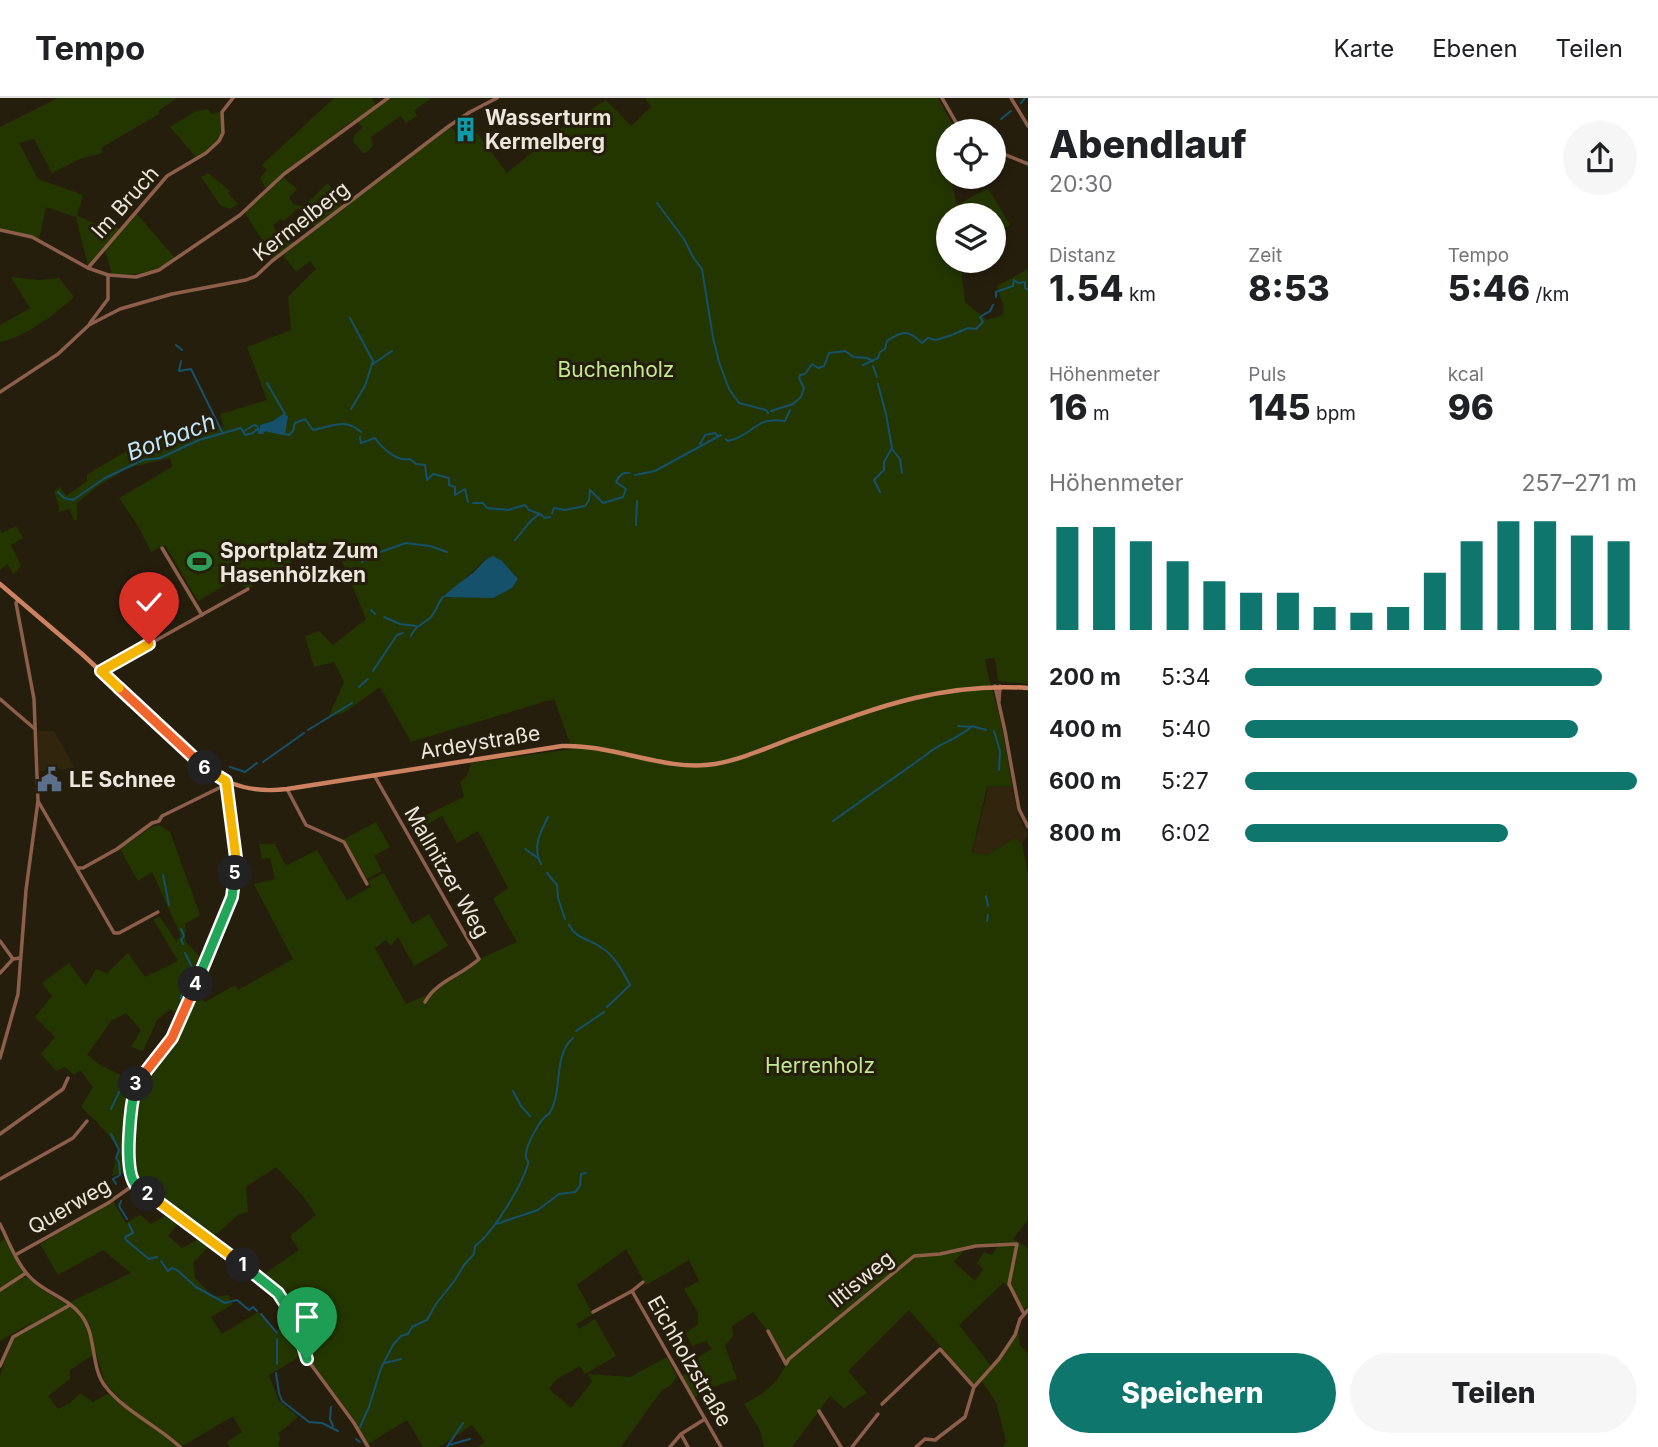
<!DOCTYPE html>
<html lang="de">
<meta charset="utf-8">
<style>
:root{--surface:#fff;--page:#f6f6f6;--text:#202124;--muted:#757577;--line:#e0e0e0;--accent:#0f766e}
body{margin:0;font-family:Inter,sans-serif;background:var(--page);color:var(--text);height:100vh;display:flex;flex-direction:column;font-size:26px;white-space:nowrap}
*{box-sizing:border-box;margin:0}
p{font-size:23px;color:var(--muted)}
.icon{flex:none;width:38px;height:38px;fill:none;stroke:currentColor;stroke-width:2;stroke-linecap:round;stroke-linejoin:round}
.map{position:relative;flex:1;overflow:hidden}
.side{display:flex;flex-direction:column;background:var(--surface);width:630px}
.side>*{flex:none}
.tools{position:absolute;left:936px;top:21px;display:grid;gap:14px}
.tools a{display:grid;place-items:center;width:70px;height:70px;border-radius:50%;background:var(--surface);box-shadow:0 4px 10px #0003;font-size:35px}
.pin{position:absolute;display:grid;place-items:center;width:60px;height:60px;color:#fff;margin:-72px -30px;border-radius:50% 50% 50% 0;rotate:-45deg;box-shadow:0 0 7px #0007}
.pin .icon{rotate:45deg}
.km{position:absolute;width:35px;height:35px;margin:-18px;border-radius:50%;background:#222;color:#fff;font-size:19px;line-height:35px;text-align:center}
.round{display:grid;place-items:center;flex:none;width:74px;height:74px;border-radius:37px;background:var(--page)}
.overview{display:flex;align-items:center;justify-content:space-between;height:119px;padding:0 21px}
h1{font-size:38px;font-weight:800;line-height:52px}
.metrics{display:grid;grid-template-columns:repeat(3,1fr);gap:10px;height:119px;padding:7px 21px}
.metrics div{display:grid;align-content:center}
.metrics b{font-size:35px;font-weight:800}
.metrics small{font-size:19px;font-weight:400}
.metrics p{font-size:19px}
.chart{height:196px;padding:14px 21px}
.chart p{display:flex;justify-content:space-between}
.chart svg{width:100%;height:126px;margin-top:7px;stroke:var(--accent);stroke-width:6}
.cta{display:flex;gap:14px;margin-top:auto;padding:14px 21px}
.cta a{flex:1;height:80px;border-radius:42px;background:var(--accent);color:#fff;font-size:28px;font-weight:800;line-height:80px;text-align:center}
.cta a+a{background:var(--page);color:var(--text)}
ul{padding:0 21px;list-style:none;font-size:23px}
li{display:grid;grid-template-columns:112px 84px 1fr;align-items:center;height:52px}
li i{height:18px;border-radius:9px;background:var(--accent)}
header{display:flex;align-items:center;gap:42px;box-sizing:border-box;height:98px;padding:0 35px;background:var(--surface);border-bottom:2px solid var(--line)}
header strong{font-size:33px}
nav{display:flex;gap:38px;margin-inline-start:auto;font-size:24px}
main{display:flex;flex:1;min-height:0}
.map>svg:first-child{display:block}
</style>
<header>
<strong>Tempo</strong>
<nav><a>Karte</a><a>Ebenen</a><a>Teilen</a></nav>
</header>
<main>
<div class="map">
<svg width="1028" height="1349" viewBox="0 0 1028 1349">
<rect width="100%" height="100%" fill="#261e0d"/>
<!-- built -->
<g fill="#31250d">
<path d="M38 633H54L75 670 39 673Z"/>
<path d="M1012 688 1018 718 1028 737 1022 745 1014 740 988 757 973 754 988 690Z"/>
</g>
<!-- green -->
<g fill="#233600" fill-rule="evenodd">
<path d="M58 0H177L158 13 159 16 101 50 103 55 82 60 52 75 34 41 19 45 38 81 83 97 77 118 102 128 104 123 120 131 88 168 76 119 46 109 39 141 0 130V29Z"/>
<path d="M334 0H372L376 8 345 28 266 91 260 80 267 72 262 67Z"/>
<path d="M390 0H432L414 12 417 18 406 25 401 18 371 39 373 48 364 56 353 43 355 36 363 30 357 23Z"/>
<path d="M645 0H938L956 33H948V48L944 52 948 79H950L957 107 988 90 1010 127 994 136V117H948V163H960L965 204 987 222 1002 217 1004 210 997 188 1028 171V586L998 583 995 560 985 561C988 580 994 597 999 616 1004 639 1008 663 1012 688L987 689 972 754 988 757 1014 740 1022 745 1028 776V1122L1013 1141 1028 1150V1209L1023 1211 1004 1184 959 1227 991 1268 974 1287 909 1212 848 1273 867 1295 844 1310 830 1298 792 1349H764L760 1332 744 1306C764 1295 774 1289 785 1269L767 1232 753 1214 732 1228 733 1238 725 1248 737 1281 713 1289 694 1300 682 1278 700 1267 698 1259 712 1251 706 1243 692 1248 686 1235 698 1226V1215L684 1191 699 1183 689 1162 646 1187 626 1151 577 1187 593 1216 576 1226 579 1231 595 1221 616 1258 585 1276 580 1268 556 1282 549 1291 571 1310 592 1284 588 1276 630 1279 667 1259 677 1279 671 1287 661 1293 621 1349H477L485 1344 472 1327 439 1349H423L407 1322 368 1346 355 1323 309 1261 296 1220 280 1195 260 1179 299 1152 290 1138 316 1117 302 1097 276 1069 246 1089 248 1114 239 1116 211 1141 163 1105 168 1086 161 1104 141 1088 130 1085 125 1074 112 1078 118 1049 98 1025 81 1009 93 989 80 972 74 977 65 969 56 973 41 956 55 939 35 919 52 898 42 885 69 865 86 888 96 871 107 875 128 855 145 879 178 863 153 821 160 819 176 843 181 838 152 774 138 783 120 751 152 729 159 727 170 734 200 817 185 826V843L204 863 180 918 170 911 157 922 143 953 131 949 141 932 126 915 111 923 87 957 102 968 137 985 175 940 194 895 205 904 235 887 238 892 293 861 254 786 275 781 270 760 262 761 259 746H275L286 768 317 752 347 802 371 789 368 783 384 775 412 826 429 816 448 848 414 868 398 839 391 848 386 842 375 850 406 906 429 896 479 861 517 844 493 801 508 790 478 733 457 745 442 718 424 728 420 720 464 699 460 684 467 678 471 665 572 651 554 601 411 644 380 589 345 614 328 620 344 584 334 564 314 569 305 538 319 533 333 547 366 521 336 448C305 450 274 476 248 491L234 482 198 503 165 447 151 454 139 430 119 400 172 369 170 360 128 370 98 388 77 405V422H74L69 411 58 414 59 409 54 393 60 389 66 398 87 383V377L91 374 125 354 157 341 224 329 220 316 267 302 247 249 291 232 288 199 316 171 310 163 296 174 283 157 449 28 465 42 477 35 507 75 563 29 606 2 631 28 651 9ZM485 462 512 490 493 500 460 498 447 500C458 485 471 476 485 462ZM999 1146 992 1157 984 1154 977 1165 983 1171 975 1183 954 1164 967 1149Z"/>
<path d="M208 11 212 16 221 14V39L205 54 196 59 170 29 196 13Z"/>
<path d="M208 75 230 93 228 95 238 106 230 111 221 108 201 79Z"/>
<path d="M283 79 297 91 289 100 294 107 304 108 328 85 343 109 316 130 298 110 284 123 281 121 273 127 281 142H291L295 145 274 161 245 115Z"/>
<path d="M136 115 175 160C151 175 141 178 112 176L105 153Z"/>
<path d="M11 179 38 182 59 180 74 199C58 214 22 241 0 244V227L30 210Z"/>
<path d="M16 428 23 440 11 447 21 468 14 476 7 466 0 472V432L2 435Z"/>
<path d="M376 724 390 749 374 758 382 773 367 781 344 741Z"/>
<path d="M113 1103 126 1125 140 1117 151 1126 170 1115 180 1123 168 1138 182 1150 203 1139 211 1146 193 1165 195 1180 213 1199 229 1197 232 1207 211 1219 222 1236 258 1214 276 1233 284 1227 302 1257 269 1277 279 1303 298 1319 279 1335 280 1342 278 1346 280 1349H229L227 1344 242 1334 233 1318 181 1349H0V1278L13 1239 32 1224 0 1243V1193L26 1178 40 1190 66 1206 131 1175 103 1152 58 1177 40 1146ZM96 1255 105 1285 123 1304 109 1295 93 1304 80 1295 70 1305 58 1311 48 1298 70 1281V1272Z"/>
<path d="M5 1140 24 1175 0 1191V1144Z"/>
<path d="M1018 1230 1020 1247 1028 1256V1349H1003L1006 1343 996 1304 981 1282 1000 1261Z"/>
</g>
<!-- water -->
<g fill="#16516c">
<path d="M283 316 288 318 285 337 268 333 259 335 260 327 273 323Z"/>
<path d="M493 458 502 463 518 481 512 490 493 500 443 499C452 490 461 484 470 477 479 471 482 462 493 458Z"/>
</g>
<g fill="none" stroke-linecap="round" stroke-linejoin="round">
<!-- stream -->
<g stroke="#16516c" stroke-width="2">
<path d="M1021 5 1025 0"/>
<path d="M1001 21 1011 13"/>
<path d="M657 105 684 141 693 159 702 171 713 240 719 264 729 291 739 305 766 312 768 315"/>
<path d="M996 199V194L1013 188 1014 182 1018 185 1025 184V190L1028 192"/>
<path d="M350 220 373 263 365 288 351 311"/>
<path d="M954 236 968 230 976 231 983 224 980 219 990 213 993 207"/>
<path d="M176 247 182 252"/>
<path d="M181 263 179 273 191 271 222 334"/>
<path d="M373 266 392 253"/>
<path d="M863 267 878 260 880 254 885 251 887 243C903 232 909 232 922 245L928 240 936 242 952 237"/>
<path d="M873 268 877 279"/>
<path d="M267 285 285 316"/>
<path d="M878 286 886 316 892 350 884 364V372L874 382 880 394"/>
<path d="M793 306 801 299 804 290 799 280 800 277 805 276 812 266 818 270 824 268 829 255 845 253 854 259 867 260 873 263"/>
<path d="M771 313 793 306"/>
<path d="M244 333 254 327 257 328"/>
<path d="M268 333 289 337 293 333 295 325 305 321 313 332C334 328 345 320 361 334"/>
<path d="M360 339 361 345 375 340C382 350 397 364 410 361L416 366 425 367 427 382 433 376 449 380V387L455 389V397L465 391 468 404"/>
<path d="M726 341 728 343C755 337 754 318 785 323L790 312"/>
<path d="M700 346 705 337 715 335 718 338"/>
<path d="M892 351 900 361 902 375"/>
<path d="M635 377 655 373 721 337"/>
<path d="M58 394 64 400 73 402 105 380 143 362 160 360 199 342 241 330 245 337 253 335 258 330 259 335H263"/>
<path d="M473 405H483L487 410 508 412 525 407 529 412 540 416"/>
<path d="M552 415 554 410 565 412 585 408 589 402 590 392 603 405 623 399 626 391 616 384C619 378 622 374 629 375"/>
<path d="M636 427 637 403"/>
<path d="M515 442C523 434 530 420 540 416L545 420 550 419"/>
<path d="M362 464 372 457 406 445 430 448 447 454"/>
<path d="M371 512 375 516"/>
<path d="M384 519 400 526 416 528"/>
<path d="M411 538C415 528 422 527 430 520 436 514 437 506 443 499"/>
<path d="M373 573 397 537 403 535"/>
<path d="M359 589 368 581"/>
<path d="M958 628 971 629"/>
<path d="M308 632 352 605"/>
<path d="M994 633 1000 653 999 672"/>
<path d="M263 664 304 635"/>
<path d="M230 669 245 674 257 665"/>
<path d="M833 723 926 657C939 645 959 641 972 628L986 632"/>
<path d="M525 751 538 760"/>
<path d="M541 766C532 749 540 735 548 719"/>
<path d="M547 775 557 787 558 800 565 821"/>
<path d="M163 777 169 807"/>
<path d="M986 798 988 808"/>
<path d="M987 823 988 817"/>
<path d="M569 827C576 841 590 841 602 850 615 858 623 874 630 887L607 909"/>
<path d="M181 831 184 838 181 842 183 846"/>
<path d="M180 900 183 895 181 891 193 871 185 855"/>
<path d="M576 933 604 914"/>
<path d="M513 993 521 1008 530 1018"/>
<path d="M111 1011 122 988 127 983"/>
<path d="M111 1036 119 1052 116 1060 119 1064 120 1077 113 1081 116 1086"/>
<path d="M121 1103 119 1108 127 1121"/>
<path d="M129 1126 133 1135 125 1139 126 1142 149 1161 157 1159"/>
<path d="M496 1126 538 1112 559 1096 575 1094 580 1088 581 1076 586 1075"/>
<path d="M161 1163 168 1173 172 1170 177 1172 196 1189 225 1205 237 1202 249 1212 253 1209 257 1213"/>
<path d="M261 1216 277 1235"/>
<path d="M385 1265 401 1261"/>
<path d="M277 1266V1241"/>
<path d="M276 1275 279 1295 282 1303 309 1324 322 1325 338 1333"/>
<path d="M331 1309 330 1321 333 1328"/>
<path d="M360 1329 369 1309 381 1270 393 1247 401 1238 408 1236 412 1229 427 1222 436 1206 455 1182 464 1167 474 1156 475 1148C492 1136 521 1089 527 1069 530 1059 527 1067 526 1058 525 1048 541 1019 549 1016 564 993 552 958 573 940"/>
<path d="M356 1341 360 1344"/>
<path d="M449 1347 470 1341"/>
<path d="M447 1349 463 1325"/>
</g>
<!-- street -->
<g stroke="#8d5f4b" stroke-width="3.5">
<path d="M942 0 961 33"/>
<path d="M1011 0 1028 28"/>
<path d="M994 52 1028 66"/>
<path d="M0 132 32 139 88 170 108 177V201L90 225"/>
<path d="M88 170 167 78 206 55 219 43 223 35 222 14 233 0"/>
<path d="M108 177 136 179 159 172 240 117 284 76 388 0"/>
<path d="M0 294 58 256 89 227 120 211 172 196 246 182 256 178 272 163 449 28 470 14 497 0"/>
<path d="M162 450 202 517"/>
<path d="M101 573 248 491"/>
<path d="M995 588 1005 633 1019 711 1028 729"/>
<path d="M0 601 35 631"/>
<path d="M999 603 1000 588"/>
<path d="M374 677 479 861C462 877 436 883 425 904"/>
<path d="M226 683 236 760 233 796 172 939 136 986 130 1016 132 1078 135 1086 278 1195 295 1221 307 1261 354 1325 368 1349"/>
<path d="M287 691 306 727 344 744 367 786"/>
<path d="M38 703 114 835H119L158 814"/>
<path d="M77 770H83L117 751 152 725 159 723 162 718 225 687"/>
<path d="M0 843 13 861"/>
<path d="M0 875 13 861 20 860"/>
<path d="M0 960 18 896 26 792 38 703 34 601 16 505 18 502"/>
<path d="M0 1036 63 991 68 980"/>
<path d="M0 1081 73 1040 87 1023"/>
<path d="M0 1126C9 1144 18 1169 33 1182 47 1195 69 1201 81 1217 97 1237 90 1268 105 1288 125 1314 157 1327 180 1349"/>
<path d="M17 1156 108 1105 135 1086"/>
<path d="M0 1192 26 1175"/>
<path d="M632 1193 643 1184"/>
<path d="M593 1214 632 1193 721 1349"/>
<path d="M768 1233 786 1266 789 1261 813 1241 914 1158 940 1156 976 1148 1017 1146 1009 1186 1024 1216"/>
<path d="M0 1268 13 1239 70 1207"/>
<path d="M882 1306 940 1251 974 1289"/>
<path d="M819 1313 841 1349"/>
<path d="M681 1336 688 1349"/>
<path d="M670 1349 681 1336 705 1321"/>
<path d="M852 1349 878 1316"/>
<path d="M916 1349 925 1341 935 1342 965 1319 974 1289 999 1261 1015 1237 1020 1221 1028 1212"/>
</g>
<!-- secondary -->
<path stroke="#cd8262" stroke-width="4.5" d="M0 486 82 556 205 670C230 689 256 695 287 691L562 648C614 646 664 674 715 666 744 661 773 647 801 637 878 609 944 584 1028 590"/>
</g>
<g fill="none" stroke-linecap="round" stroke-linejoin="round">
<defs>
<path id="split-1" d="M243 1167 278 1195 295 1221 307 1261"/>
<path id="split-2" d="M148 1096 243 1167"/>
<path id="split-3" d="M136 986C131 1005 123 1070 135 1086 138 1090 144 1093 148 1096"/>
<path id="split-4" d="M136 986 172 940 196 886"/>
<path id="split-5" d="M196 886 232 799 235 775"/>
<path id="split-6" d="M205 670 226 683 236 760 235 775"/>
<path id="split-7" d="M119 590 205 670"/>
<path id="split-8" d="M119 590 101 573 149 546"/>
</defs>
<!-- split-1 casing -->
<use href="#split-1" stroke="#fff" stroke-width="14"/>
<!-- split-2 casing -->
<use href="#split-2" stroke="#fff" stroke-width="14"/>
<!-- split-3 casing -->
<use href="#split-3" stroke="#fff" stroke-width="14"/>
<!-- split-4 casing -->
<use href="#split-4" stroke="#fff" stroke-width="14"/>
<!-- split-5 casing -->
<use href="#split-5" stroke="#fff" stroke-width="14"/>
<!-- split-6 casing -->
<use href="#split-6" stroke="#fff" stroke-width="14"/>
<!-- split-7 casing -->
<use href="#split-7" stroke="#fff" stroke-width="14"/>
<!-- split-8 casing -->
<use href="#split-8" stroke="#fff" stroke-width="14"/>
<!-- split-1 -->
<use href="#split-1" stroke="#22a559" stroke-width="9"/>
<!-- split-2 -->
<use href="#split-2" stroke="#f5b400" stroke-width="9"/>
<!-- split-3 -->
<use href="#split-3" stroke="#22a559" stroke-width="9"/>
<!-- split-4 -->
<use href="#split-4" stroke="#f0652b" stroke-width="9"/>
<!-- split-5 -->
<use href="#split-5" stroke="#22a559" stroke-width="9"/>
<!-- split-6 -->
<use href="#split-6" stroke="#f5b400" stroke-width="9"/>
<!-- split-7 -->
<use href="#split-7" stroke="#f0652b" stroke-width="9"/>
<!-- split-8 -->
<use href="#split-8" stroke="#f5b400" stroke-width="9"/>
</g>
<!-- icons -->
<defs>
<symbol id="building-bare" viewBox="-9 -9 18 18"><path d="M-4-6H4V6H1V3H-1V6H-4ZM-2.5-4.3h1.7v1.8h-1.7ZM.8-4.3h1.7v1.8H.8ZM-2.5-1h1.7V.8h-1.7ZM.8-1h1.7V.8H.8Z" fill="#0f9aa8" stroke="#261e0d" stroke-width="2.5" paint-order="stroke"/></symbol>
<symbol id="stadium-bare" viewBox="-9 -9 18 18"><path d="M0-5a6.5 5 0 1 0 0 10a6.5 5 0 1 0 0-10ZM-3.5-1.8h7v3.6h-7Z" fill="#2e9e5b" stroke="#261e0d" stroke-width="2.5" paint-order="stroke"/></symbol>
<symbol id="civic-bare" viewBox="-9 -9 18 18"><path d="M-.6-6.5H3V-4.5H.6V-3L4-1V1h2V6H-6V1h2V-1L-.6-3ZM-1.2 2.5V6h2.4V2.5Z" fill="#5c6f8a" stroke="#261e0d" stroke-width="2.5" paint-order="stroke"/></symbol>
</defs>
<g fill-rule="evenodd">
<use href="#building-bare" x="448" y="14" width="35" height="35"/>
<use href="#stadium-bare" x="182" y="446" width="35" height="35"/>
<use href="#civic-bare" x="32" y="664" width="35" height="35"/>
</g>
<g text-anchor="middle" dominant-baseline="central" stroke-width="6" stroke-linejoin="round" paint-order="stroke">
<!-- poi labels -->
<g font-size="21" font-weight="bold" fill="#ece6dc" stroke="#261e0d" text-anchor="start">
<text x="485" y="19">Wasserturm<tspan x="485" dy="24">Kermelberg</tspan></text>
<text x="220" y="452">Sportplatz Zum<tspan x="220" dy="24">Hasenhölzken</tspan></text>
<text x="69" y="681">LE Schnee</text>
</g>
<!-- street labels -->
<g font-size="21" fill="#ece6dc" stroke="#261e0d">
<text transform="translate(125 104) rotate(-48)">Im Bruch</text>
<text transform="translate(301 123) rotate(-38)">Kermelberg</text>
<text transform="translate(480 644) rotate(-9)">Ardeystraße</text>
<text transform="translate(447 774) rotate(60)">Mallnitzer Weg</text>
<text transform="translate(69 1108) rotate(-30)">Querweg</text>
<text transform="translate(861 1181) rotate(-39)">Iltisweg</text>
<text transform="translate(690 1263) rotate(60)">Eichholzstraße</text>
</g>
<!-- park labels -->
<g font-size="21" fill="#c3e990" stroke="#261e0d">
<text x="616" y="271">Buchenholz</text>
<text x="820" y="967">Herrenholz</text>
</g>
<!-- water labels -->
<g font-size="23" font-style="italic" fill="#c1e7fc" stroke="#261e0d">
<text transform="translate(171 339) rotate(-21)">Borbach</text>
</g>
</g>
</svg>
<div class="tools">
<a><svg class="icon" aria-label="locate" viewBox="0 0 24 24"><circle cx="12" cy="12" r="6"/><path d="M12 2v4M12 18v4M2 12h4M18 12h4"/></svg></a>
<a><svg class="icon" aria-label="layers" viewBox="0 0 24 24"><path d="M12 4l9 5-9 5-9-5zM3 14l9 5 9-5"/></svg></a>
</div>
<div class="pin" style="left:307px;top:1261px;background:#1e9e55"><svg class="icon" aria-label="arrive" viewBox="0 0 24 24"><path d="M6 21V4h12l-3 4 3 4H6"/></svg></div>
<div class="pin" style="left:149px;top:546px;background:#d93025"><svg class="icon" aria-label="check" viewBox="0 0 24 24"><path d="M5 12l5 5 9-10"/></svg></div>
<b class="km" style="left:243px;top:1167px">1</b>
<b class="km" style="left:148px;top:1096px">2</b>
<b class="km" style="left:136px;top:986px">3</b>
<b class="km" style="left:196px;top:886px">4</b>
<b class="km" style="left:235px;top:775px">5</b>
<b class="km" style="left:205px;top:670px">6</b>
</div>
<section class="side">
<div class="overview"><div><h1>Abendlauf</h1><p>20:30</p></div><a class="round"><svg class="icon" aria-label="share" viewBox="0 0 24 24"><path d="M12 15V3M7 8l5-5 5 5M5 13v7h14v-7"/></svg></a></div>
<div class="metrics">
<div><p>Distanz</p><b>1.54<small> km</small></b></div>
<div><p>Zeit</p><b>8:53</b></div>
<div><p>Tempo</p><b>5:46<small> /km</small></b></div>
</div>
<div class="metrics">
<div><p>Höhenmeter</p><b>16<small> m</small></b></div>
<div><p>Puls</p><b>145<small> bpm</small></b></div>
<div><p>kcal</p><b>96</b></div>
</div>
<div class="chart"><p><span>Höhenmeter</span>257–271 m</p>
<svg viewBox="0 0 160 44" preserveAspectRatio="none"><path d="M5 44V8M15 44V8M25 44V13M35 44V20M45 44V27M55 44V31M65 44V31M75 44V36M85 44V38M95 44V36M105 44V24M115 44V13M125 44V6M135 44V6M145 44V11M155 44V13"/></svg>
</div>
<ul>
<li><b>200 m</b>5:34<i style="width:91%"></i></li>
<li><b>400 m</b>5:40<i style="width:85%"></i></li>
<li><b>600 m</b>5:27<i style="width:100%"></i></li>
<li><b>800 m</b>6:02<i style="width:67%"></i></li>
</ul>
<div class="cta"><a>Speichern</a><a>Teilen</a></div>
</section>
</main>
